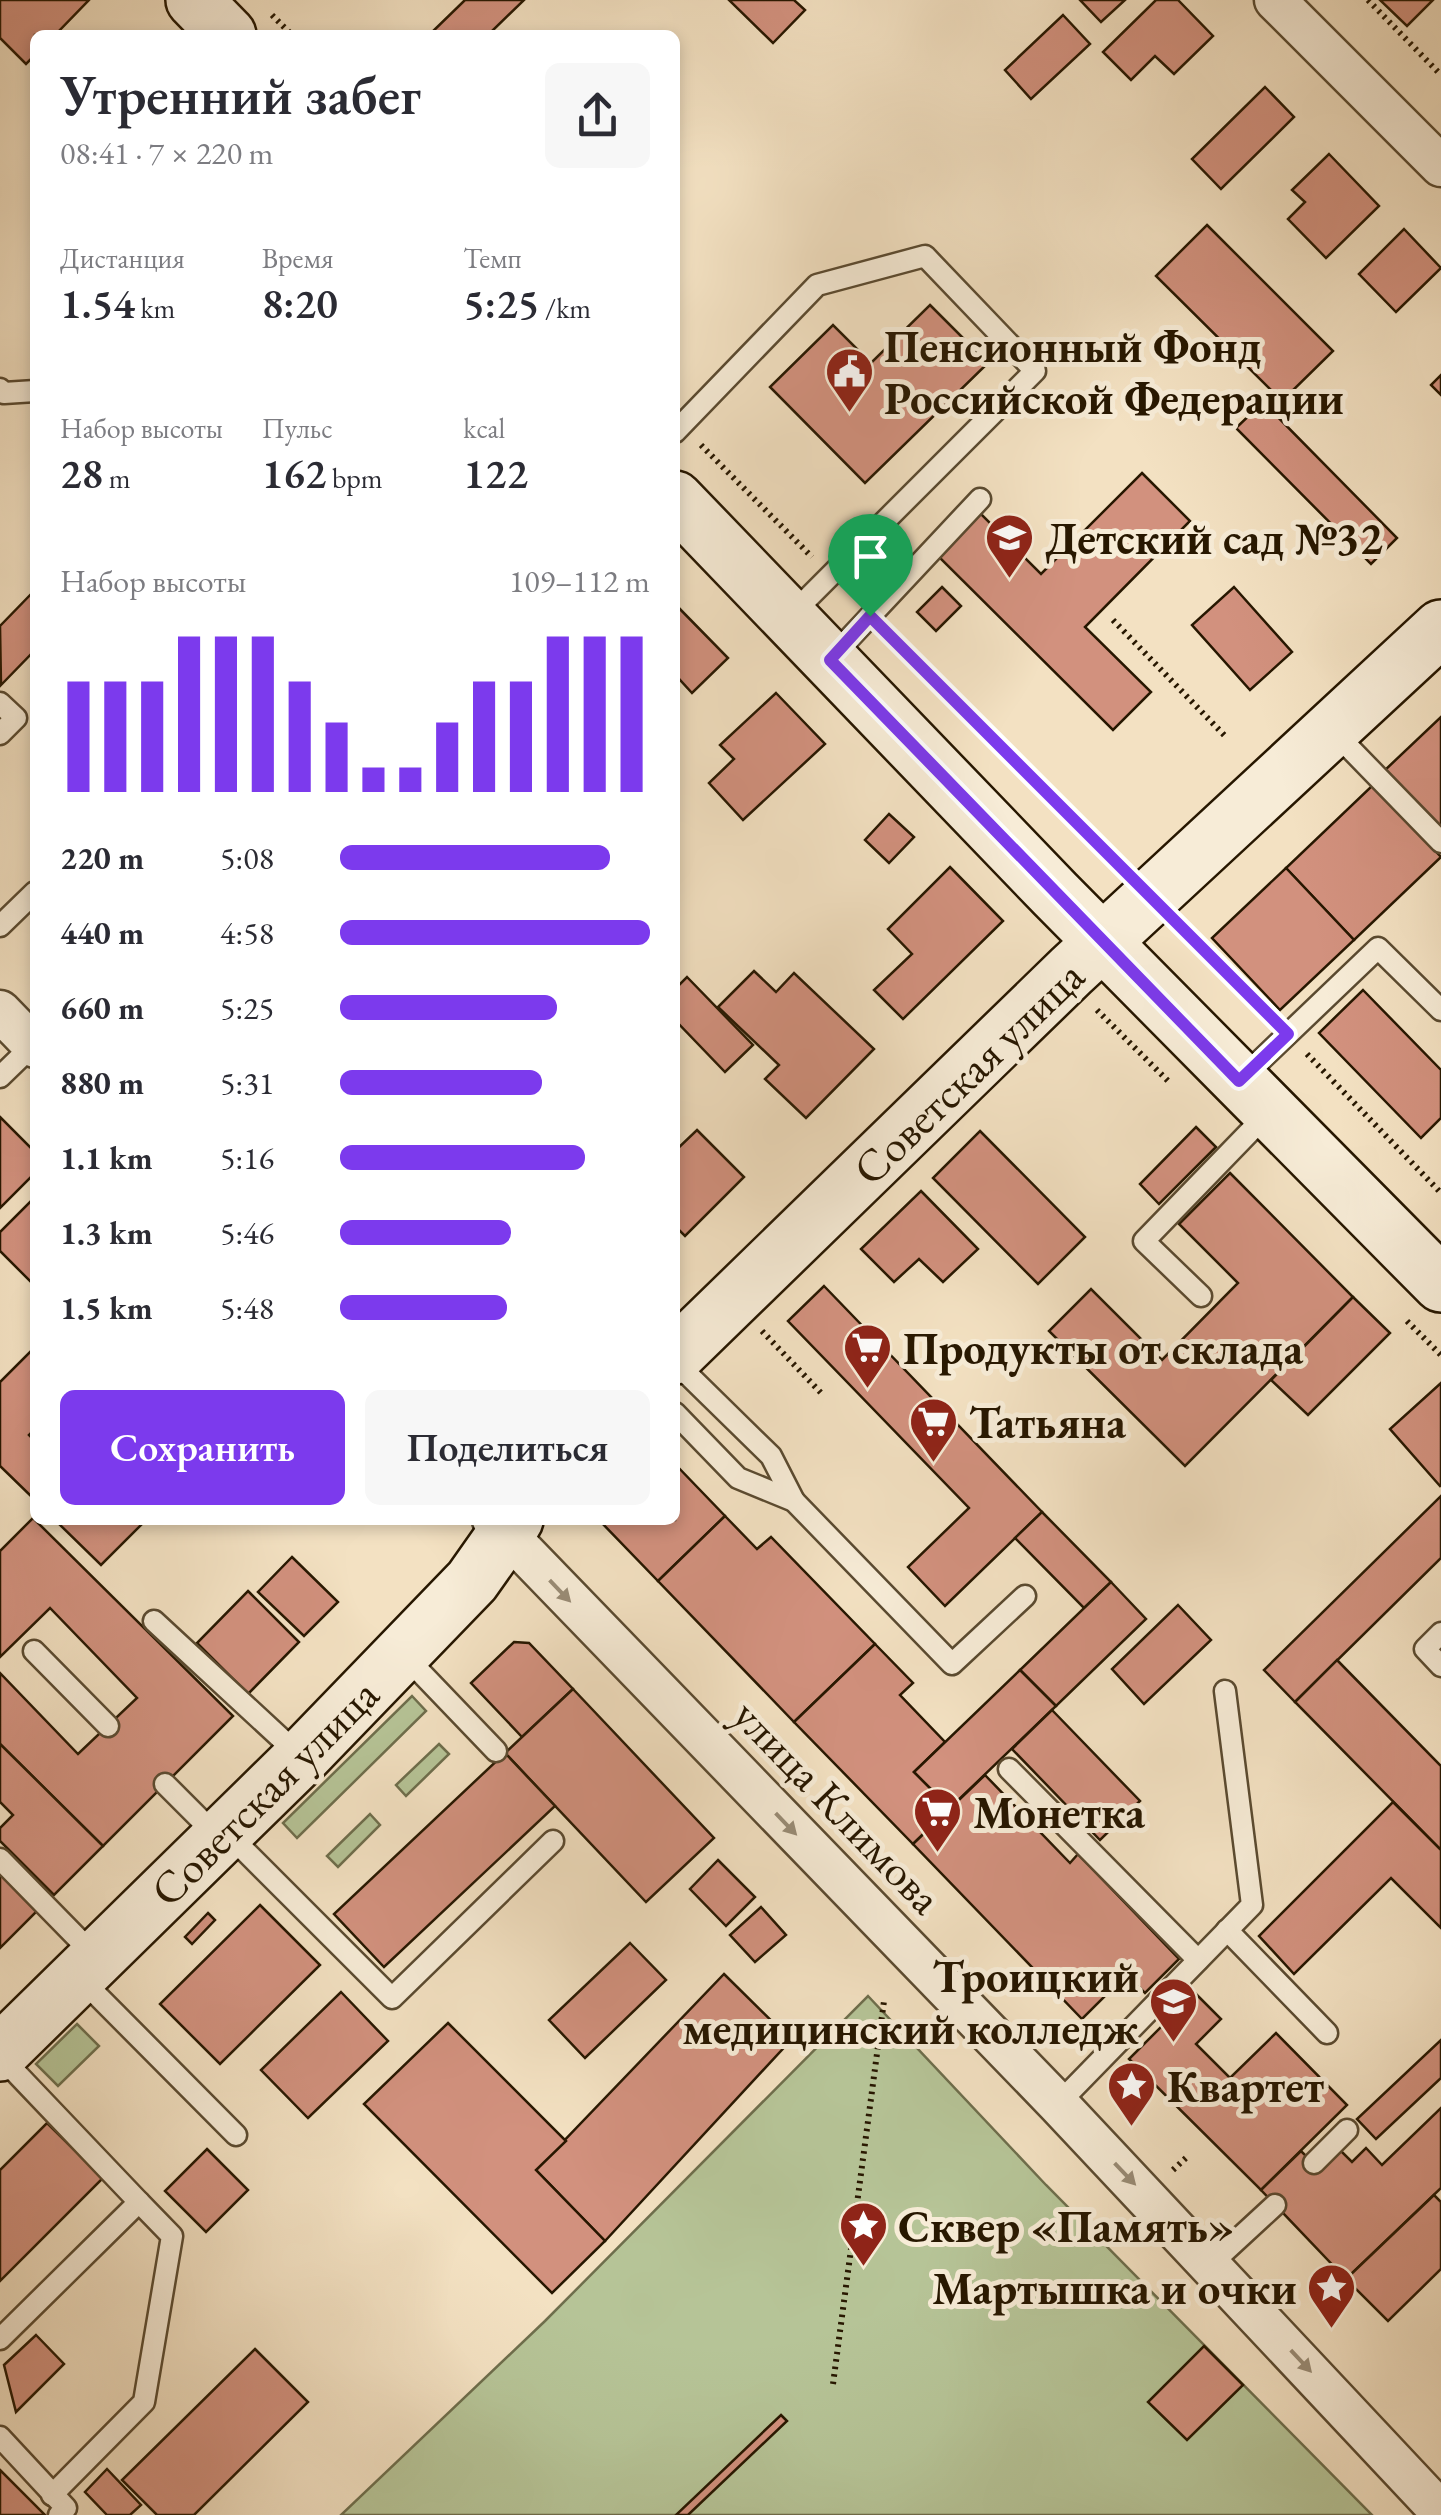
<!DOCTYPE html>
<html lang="ru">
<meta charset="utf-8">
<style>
:root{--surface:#fff;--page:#f7f7f7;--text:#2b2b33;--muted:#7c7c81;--accent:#7c3aed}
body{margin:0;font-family:"EB Garamond",serif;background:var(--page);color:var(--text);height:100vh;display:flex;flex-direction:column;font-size:38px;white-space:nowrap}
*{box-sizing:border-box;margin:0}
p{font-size:32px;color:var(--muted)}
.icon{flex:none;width:55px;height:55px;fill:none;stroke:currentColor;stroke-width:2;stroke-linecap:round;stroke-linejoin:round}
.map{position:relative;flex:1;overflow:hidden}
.sheet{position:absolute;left:30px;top:30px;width:650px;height:1495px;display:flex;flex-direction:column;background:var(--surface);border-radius:15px;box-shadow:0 5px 15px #0003}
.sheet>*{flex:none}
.pin{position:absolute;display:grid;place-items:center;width:85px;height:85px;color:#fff;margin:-102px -42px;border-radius:50% 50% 50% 0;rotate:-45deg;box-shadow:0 0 10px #0007}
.pin .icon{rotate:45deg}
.round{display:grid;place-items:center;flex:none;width:105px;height:105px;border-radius:15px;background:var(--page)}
.overview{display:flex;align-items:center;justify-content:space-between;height:170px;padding:0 30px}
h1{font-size:55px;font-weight:600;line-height:75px}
.metrics{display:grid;grid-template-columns:repeat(3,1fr);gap:15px;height:170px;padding:10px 30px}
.metrics div{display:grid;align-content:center}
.metrics b{font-size:42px;font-weight:600}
.metrics small{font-size:28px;font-weight:400}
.metrics p{font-size:28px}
.chart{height:280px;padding:20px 30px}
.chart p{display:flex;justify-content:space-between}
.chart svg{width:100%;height:180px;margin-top:10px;stroke:var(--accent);stroke-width:6}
.primary-button{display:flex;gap:20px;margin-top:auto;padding:20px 30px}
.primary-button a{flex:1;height:115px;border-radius:15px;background:var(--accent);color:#fff;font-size:40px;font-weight:600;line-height:115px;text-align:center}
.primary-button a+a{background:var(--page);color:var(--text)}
ul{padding:0 30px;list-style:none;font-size:32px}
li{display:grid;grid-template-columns:160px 120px 1fr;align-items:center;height:75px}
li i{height:25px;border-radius:12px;background:var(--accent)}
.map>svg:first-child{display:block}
</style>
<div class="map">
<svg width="1441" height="2515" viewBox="0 0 1441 2515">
<rect width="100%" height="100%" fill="#f3e1c2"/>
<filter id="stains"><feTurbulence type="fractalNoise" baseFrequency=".002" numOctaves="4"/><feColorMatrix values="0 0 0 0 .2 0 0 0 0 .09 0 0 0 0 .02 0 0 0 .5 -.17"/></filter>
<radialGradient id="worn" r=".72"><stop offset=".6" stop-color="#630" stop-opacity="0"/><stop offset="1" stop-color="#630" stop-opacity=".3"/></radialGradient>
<!-- green -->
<g fill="#b6c497" stroke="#6e6e4c" stroke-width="2.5">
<path d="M412 1696 426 1711 297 1838 283 1823Z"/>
<path d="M439 1744 449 1754 406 1796 396 1785Z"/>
<path d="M370 1814 380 1825 338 1867 327 1856Z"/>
<path d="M868 1996 1046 2185 1372 2515H341L545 2321Z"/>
<path d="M77 2024 99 2046 58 2086 36 2064Z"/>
</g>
<!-- building -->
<g fill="#d2917e" stroke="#271700" stroke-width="2.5">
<path d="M0 0H89L55 35H35V55L26 64 0 38Z"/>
<path d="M465 0H524L488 35H429Z"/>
<path d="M729 0H794L805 10 773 43Z"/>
<path d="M1080 0H1125L1101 22Z"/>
<path d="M1156 0H1178L1213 36 1174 74 1155 56 1131 80 1103 52Z"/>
<path d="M1380 0H1433L1407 26Z"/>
<path d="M1063 15 1090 44 1031 99 1005 70Z"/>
<path d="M1265 87 1294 117 1221 189 1192 159Z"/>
<path d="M1329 154 1379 206 1326 258 1288 219 1305 202 1292 190Z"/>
<path d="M1207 225 1333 351 1282 401 1156 276Z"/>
<path d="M1404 229 1441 268 1396 312 1359 274Z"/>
<path d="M930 305 988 363 865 483 770 387 833 325 871 363Z"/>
<path d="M1441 375V395L1431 385Z"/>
<path d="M1263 402 1397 538 1371 564 1236 428Z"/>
<path d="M1142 473 1190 521 1085 627 1151 692 1113 730 935 553 977 510 1041 574Z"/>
<path d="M942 587 961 606 936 631 917 612Z"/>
<path d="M1234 587 1292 652 1250 690 1192 625Z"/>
<path d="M35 590V650L1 685 0 626Z"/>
<path d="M675 604 728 658 692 693 680 680 675 686Z"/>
<path d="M776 693 825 744 743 820 709 783 734 759 720 745Z"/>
<path d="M1441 717V831L1384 771Z"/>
<path d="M1373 785 1441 857 1354 940 1286 868Z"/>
<path d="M889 814 914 837 889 863 865 840Z"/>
<path d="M950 867 1003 921 903 1019 874 990 912 954 888 929Z"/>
<path d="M1286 868 1354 940 1280 1010 1212 938Z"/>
<path d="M754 971 776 992 794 973 874 1049 806 1118 765 1079 779 1065 718 1007Z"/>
<path d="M687 977 753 1045 725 1072 675 1020V989Z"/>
<path d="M1363 990 1441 1070V1118L1421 1138 1319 1033Z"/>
<path d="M0 1117 35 1152V1173L0 1208Z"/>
<path d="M1196 1127 1216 1147 1159 1204 1140 1184Z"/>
<path d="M697 1130 744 1177 685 1236 675 1226V1151Z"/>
<path d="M980 1131 1085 1237 1038 1284 933 1178Z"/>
<path d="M1230 1173 1353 1297 1185 1466 1049 1331 1091 1289 1162 1360 1238 1283 1179 1224Z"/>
<path d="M921 1191 978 1249 943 1282 919 1259 894 1282 861 1249Z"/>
<path d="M35 1197V1286L0 1251V1232Z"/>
<path d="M824 1286 1042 1512 945 1606 908 1567 969 1508 788 1321Z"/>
<path d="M1353 1297 1390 1333 1308 1415 1271 1380Z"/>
<path d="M35 1347V1429L29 1435 35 1441V1500L0 1466V1382Z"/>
<path d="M1441 1383V1485L1440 1486 1390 1429Z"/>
<path d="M675 1464 725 1516 658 1581 599 1520H675Z"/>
<path d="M1441 1496V1558L1295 1702 1264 1670Z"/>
<path d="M1042 1512 1111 1582 1084 1608 1015 1538Z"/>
<path d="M725 1516 757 1549 771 1537 875 1644 794 1722 658 1581Z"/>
<path d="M33 1518 233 1716 103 1846 0 1744V1673L78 1754 137 1698 50 1608 0 1657V1551Z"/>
<path d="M55 1520H146L101 1565Z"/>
<path d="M292 1557 338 1602 304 1636 258 1592Z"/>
<path d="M1111 1582 1146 1619 1056 1706 1020 1670Z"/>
<path d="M248 1591 299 1642 248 1694 197 1643Z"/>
<path d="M1178 1605 1211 1640 1144 1704 1112 1669Z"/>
<path d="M514 1642 529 1643 573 1689 522 1737 471 1683Z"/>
<path d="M875 1644 913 1683 900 1695 945 1742 914 1772 950 1808 913 1844 794 1722Z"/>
<path d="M1337 1660 1441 1766V1850L1295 1702Z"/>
<path d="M1020 1670 1056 1706 950 1808 914 1772Z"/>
<path d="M573 1689 714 1838 646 1902 505 1753Z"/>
<path d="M1052 1710 1140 1801 1100 1840 1012 1749Z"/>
<path d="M0 1744 103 1846 54 1895 0 1841V1828L13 1815 0 1802Z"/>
<path d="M505 1753 555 1806 384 1967 334 1914Z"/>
<path d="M985 1775 1070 1863 1078 1854 1179 1959 1145 1993 1127 1974 1082 2019 913 1844Z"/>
<path d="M1393 1802 1441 1850V1928L1391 1878 1294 1974 1259 1936Z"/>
<path d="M718 1860 755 1897 726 1926 690 1889Z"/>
<path d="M0 1872 38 1910 0 1948Z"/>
<path d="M260 1905 320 1965 220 2064 160 2004Z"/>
<path d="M761 1907 786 1935 755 1962 730 1935Z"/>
<path d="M208 1913 215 1920 192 1944 185 1937Z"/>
<path d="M630 1943 666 1980 585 2058 549 2020Z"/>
<path d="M724 1974 791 2040 605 2241 536 2170Z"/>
<path d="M341 1992 388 2041 308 2118 261 2070Z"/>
<path d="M1195 1993 1221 2019 1196 2044 1230 2078 1276 2033 1347 2105 1261 2190 1129 2059Z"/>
<path d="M448 2023 566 2141 536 2170 605 2241 552 2293 364 2104Z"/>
<path d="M1441 2040V2078L1376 2139 1357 2119Z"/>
<path d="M1441 2108V2188L1346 2279 1261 2190 1301 2151 1320 2170 1341 2151 1352 2162 1366 2148 1382 2165Z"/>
<path d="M47 2123 103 2178 0 2281V2170Z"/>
<path d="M207 2149 248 2190 206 2232 165 2191Z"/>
<path d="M1434 2195 1441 2202V2269L1388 2321 1346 2279Z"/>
<path d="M36 2335 64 2364 16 2412 4 2365Z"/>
<path d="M1204 2346 1243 2385 1187 2440 1148 2402Z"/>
<path d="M255 2349 308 2402 194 2515H157L122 2480Z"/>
<path d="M781 2415 787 2421 688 2515H676Z"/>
<path d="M107 2469 141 2505 130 2515H107L85 2492Z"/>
<path d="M0 2470 45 2515H0Z"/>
</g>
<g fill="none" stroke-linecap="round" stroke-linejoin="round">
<defs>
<g id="lane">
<path d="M0 389 4 393 35 391"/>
<path d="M675 432 817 285 925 256 1035 371 790 616"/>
<path d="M831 658 980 499"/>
<path d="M0 703 16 718 0 734"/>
<path d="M1334 732 1441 842"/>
<path d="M0 926 35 892"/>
<path d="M0 1077 33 1045"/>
<path d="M1240 1080 1378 948 1441 1010"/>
<path d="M1201 1296 1144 1241 1268 1113"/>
<path d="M675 1362 771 1456 794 1501"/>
<path d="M675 1413 738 1478 794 1501 952 1664 1025 1596"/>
<path d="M154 1621 300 1756"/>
<path d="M1441 1633 1425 1649 1441 1666"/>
<path d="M34 1651 108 1726"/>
<path d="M403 1654 496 1751"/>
<path d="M1009 1769 1198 1960"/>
<path d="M165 1784 219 1838"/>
<path d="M229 1835 392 1998 553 1841"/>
<path d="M0 1859 96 1957"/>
<path d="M1227 1930 1327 2033"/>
<path d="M79 1977 236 2135"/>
<path d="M0 2056 139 2202 0 2339"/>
<path d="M1058 2104 1252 1905 1225 1691"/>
<path d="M1314 2163 1347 2130"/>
<path d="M1211 2264 1275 2205"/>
<path d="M0 2437 66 2508 59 2515"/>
<path d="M52 2495 144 2402 172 2236 139 2202"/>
</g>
<g id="street">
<path d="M1275 0 1441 166"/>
<path d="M0 1011 35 1047"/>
<path d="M493 1520 1058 2104 1441 2512"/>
</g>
<g id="secondary">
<path d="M194 0 228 35"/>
<path d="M675 499 1055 894 1441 1284"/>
<path d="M675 1356 1071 971 1441 628"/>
<path d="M0 2053 302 1757 472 1581 515 1520"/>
</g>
</defs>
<!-- lane casing -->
<use href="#lane" stroke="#5a4a30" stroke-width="25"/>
<!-- street casing -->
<use href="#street" stroke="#5a4a30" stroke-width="45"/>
<!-- secondary casing -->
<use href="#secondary" stroke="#271700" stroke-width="60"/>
<!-- path -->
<g stroke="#271700" stroke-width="6" stroke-dasharray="2.5 5" stroke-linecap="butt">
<path d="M1368 0 1441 75"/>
<path d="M272 15 292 35"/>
<path d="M701 445 812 557"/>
<path d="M1113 620 1226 737"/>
<path d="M891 637 1119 865"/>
<path d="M1186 928 1268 1013"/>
<path d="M1097 1010 1169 1082"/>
<path d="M1307 1054 1441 1193"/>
<path d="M1407 1321 1441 1355"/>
<path d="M762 1331 824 1396"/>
<path d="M1173 2170 1188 2156"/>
<path d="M1100 2240 1117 2224"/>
<path d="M833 2384 884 2001"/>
</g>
<!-- lane -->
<use href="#lane" stroke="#f7ecd7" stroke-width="20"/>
<!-- street -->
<use href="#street" stroke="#f7ecd7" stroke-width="40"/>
<!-- secondary -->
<use href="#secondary" stroke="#f7ecd7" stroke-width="55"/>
</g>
<!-- one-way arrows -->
<defs><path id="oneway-solid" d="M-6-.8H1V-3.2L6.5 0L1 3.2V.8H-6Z" transform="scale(2.5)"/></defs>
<g fill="#998c76">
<use href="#oneway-solid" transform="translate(560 1591) rotate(46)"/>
<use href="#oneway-solid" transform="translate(786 1824) rotate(46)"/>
<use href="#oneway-solid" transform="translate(1125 2174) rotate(46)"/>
<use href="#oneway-solid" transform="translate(1301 2361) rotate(47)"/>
</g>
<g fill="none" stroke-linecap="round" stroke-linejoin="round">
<defs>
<path id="route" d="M870 616 1288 1034 1239 1081 830 660Z"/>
</defs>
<!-- route casing -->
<use href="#route" stroke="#fff" stroke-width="20"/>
<!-- route -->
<use href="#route" stroke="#7c3aed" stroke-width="12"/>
</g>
<!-- icons -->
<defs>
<symbol id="civic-pin" viewBox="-11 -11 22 30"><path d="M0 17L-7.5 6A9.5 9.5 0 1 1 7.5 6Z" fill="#8f2418" stroke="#f7ecd7"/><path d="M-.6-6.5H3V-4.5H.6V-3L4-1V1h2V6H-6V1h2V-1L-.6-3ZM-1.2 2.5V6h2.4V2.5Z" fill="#fff"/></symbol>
<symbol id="school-pin" viewBox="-11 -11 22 30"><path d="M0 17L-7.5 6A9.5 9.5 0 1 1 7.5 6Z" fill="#8f2418" stroke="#f7ecd7"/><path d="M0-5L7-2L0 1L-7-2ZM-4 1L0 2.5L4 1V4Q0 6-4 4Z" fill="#fff"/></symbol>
<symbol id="supermarket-pin" viewBox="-11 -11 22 30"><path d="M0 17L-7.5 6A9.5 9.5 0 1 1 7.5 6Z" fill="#8f2418" stroke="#f7ecd7"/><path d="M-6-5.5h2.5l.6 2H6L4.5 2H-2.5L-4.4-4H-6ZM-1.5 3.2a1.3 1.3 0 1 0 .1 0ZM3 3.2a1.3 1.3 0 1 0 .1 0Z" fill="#fff"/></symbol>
<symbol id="university-pin" viewBox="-11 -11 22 30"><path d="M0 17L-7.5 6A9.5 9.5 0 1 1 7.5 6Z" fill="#8f2418" stroke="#f7ecd7"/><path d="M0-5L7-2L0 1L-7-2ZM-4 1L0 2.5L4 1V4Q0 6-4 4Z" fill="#fff"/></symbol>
<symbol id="sight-pin" viewBox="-11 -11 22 30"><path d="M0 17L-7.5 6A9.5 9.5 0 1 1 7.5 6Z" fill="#8f2418" stroke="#f7ecd7"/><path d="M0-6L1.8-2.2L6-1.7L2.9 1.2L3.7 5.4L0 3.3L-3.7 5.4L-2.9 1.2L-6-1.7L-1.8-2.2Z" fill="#fff"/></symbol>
</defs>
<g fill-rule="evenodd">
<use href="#civic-pin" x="822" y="344" width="55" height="75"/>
<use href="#school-pin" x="982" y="510" width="55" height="75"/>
<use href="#supermarket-pin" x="840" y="1320" width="55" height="75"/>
<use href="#supermarket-pin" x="906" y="1394" width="55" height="75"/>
<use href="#supermarket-pin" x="910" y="1784" width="55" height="75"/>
<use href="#university-pin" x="1146" y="1974" width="55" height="75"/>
<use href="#sight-pin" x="1104" y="2058" width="55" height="75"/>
<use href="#sight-pin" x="836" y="2198" width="55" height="75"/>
<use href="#sight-pin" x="1304" y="2260" width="55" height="75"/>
</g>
<g text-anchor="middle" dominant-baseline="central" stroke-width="10" stroke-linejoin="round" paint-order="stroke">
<!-- poi labels -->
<g font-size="45" font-weight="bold" fill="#271700" stroke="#f7ecd7" text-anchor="start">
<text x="884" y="346">Пенсионный Фонд<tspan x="884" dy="52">Российской Федерации</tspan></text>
<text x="1045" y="538">Детский сад №32</text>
<text x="903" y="1348">Продукты от склада</text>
<text x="969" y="1422">Татьяна</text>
<text x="973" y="1812">Монетка</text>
<text x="1139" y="1976" text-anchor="end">Троицкий<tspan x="1139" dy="52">медицинский колледж</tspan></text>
<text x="1167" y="2086">Квартет</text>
<text x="898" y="2226">Сквер «Память»</text>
<text x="1297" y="2288" text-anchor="end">Мартышка и очки</text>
</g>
<!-- street labels -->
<g font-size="45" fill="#271700" stroke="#f7ecd7">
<text transform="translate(968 1072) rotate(-44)">Советская улица</text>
<text transform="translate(264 1792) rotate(-45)">Советская улица</text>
<text transform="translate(838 1806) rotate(46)">улица Климова</text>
</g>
</g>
<rect width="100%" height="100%" filter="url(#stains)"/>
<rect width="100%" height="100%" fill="url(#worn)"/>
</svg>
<div class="pin" style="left:870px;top:616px;background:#1e9e55"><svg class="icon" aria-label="arrive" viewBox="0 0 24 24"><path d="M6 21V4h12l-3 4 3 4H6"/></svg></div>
<section class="sheet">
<div class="overview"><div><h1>Утренний забег</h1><p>08:41 · 7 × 220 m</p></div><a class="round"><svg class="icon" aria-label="share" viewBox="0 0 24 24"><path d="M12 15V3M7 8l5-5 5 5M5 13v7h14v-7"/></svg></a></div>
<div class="metrics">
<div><p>Дистанция</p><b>1.54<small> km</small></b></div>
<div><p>Время</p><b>8:20</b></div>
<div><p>Темп</p><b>5:25<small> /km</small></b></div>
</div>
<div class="metrics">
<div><p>Набор высоты</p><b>28<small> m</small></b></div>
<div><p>Пульс</p><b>162<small> bpm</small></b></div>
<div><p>kcal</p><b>122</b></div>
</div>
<div class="chart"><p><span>Набор высоты</span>109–112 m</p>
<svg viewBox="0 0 160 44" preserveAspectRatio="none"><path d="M5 44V17M15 44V17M25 44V17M35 44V6M45 44V6M55 44V6M65 44V17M75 44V27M85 44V38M95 44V38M105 44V27M115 44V17M125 44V17M135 44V6M145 44V6M155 44V6"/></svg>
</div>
<ul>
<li><b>220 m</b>5:08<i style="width:87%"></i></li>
<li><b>440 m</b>4:58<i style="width:100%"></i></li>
<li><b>660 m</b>5:25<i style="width:70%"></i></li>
<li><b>880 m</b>5:31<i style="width:65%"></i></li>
<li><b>1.1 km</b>5:16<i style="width:79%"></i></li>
<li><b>1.3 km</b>5:46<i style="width:55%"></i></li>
<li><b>1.5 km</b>5:48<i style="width:54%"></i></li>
</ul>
<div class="primary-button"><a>Сохранить</a><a>Поделиться</a></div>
</section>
</div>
